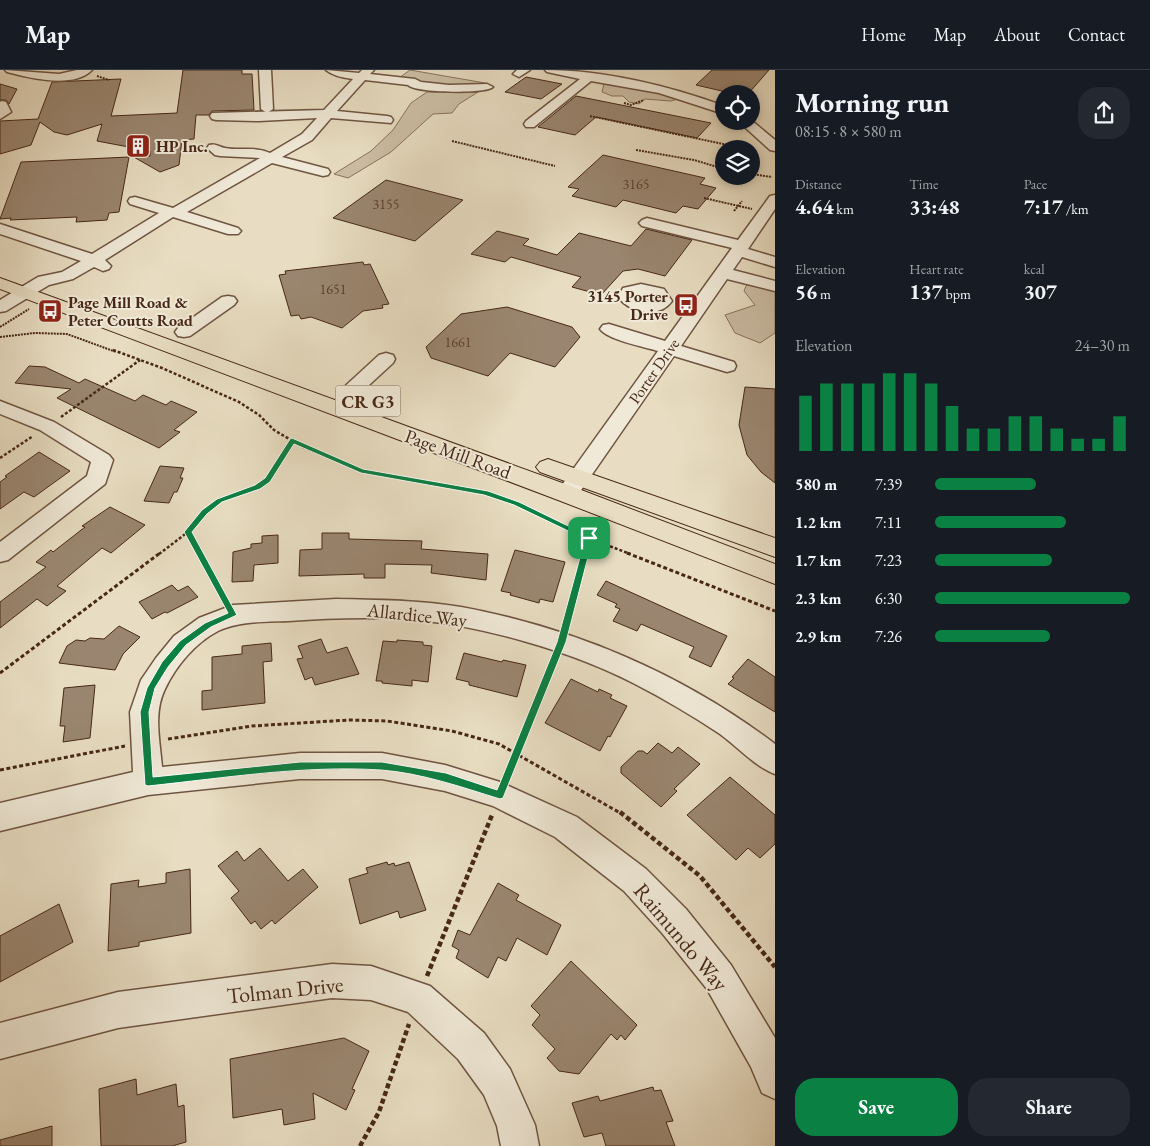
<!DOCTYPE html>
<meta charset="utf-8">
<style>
:root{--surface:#171b24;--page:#242831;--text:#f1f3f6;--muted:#9ea1a6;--line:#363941;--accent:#0b8043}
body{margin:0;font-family:"EB Garamond",serif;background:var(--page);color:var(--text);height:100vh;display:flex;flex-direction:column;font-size:19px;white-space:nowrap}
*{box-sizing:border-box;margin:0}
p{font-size:16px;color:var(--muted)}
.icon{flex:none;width:28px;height:28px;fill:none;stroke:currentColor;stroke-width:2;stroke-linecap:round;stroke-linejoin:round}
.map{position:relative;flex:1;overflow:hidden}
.side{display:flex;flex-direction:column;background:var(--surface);width:375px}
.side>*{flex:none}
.controls{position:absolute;left:715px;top:15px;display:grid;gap:10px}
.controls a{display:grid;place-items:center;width:45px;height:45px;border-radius:50%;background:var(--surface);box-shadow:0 2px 8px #0003;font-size:25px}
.pin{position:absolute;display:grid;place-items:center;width:42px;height:42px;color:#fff;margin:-21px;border-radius:10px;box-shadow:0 2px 8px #0006}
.round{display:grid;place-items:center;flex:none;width:52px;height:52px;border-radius:20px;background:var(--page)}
.headline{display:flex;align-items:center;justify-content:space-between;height:85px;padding:0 20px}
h1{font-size:28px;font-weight:700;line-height:38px}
.metrics{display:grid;grid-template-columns:repeat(3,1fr);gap:8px;height:85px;padding:5px 20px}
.metrics div{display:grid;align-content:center}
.metrics b{font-size:21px;font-weight:700}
.metrics small{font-size:14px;font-weight:400}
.metrics p{font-size:14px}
.chart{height:140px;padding:10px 20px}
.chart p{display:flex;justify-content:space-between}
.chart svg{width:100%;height:90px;margin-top:5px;stroke:var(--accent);stroke-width:6}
.primary-button{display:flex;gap:10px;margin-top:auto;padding:10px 20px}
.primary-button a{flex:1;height:58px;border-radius:20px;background:var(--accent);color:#fff;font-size:20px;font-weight:700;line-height:58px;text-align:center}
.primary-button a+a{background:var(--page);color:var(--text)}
ul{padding:0 20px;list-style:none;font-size:16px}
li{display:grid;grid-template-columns:80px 60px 1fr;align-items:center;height:38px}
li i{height:12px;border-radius:6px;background:var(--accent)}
header{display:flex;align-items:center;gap:30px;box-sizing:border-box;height:70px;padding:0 25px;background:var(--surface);border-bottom:1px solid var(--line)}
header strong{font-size:24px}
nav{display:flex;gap:28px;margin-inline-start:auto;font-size:18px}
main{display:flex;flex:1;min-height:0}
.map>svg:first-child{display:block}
</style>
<header>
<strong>Map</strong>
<nav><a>Home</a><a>Map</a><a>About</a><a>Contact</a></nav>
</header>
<main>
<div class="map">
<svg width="775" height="1076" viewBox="0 0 775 1076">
<rect width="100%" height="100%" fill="#e8ddc2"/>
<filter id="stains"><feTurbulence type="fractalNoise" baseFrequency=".004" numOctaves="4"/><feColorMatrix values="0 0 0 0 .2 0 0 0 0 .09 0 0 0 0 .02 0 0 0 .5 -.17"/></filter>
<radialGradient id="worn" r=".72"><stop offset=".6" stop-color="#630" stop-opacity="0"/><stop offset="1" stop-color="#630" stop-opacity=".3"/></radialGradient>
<!-- green -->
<g fill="#ccbea5" stroke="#89735e">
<path d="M410 0 485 13 486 15 433 16 399 8Z"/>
<path d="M604 14 657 22 678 29 671 31 645 29 639 34 629 32 623 26H612L602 22Z"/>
<path d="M427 22H478L459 34 452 43 433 44 391 82 348 108 334 104 371 81 393 60 411 33Z"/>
<path d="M747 214 775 221V263L760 273 735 263 725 245 755 235 744 221Z"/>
</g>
<!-- building -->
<g fill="#9a8670" stroke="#462817">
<path d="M183 0H242V4H252L254 40 212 41 209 45H196L194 69 182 70 179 95 160 102 132 86H150V81L97 71 102 54 67 65 54 62 40 52 31 75 0 84V51L38 49 52 12 121 9 111 46 177 43Z"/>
<path d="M712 0H769L748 24H735L696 15Z"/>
<path d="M526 7 562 14 541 29 505 22Z"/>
<path d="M0 14 17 19 9 34 6 30H0Z"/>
<path d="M576 26 711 53 697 68 596 47 575 65 538 57Z"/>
<path d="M603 85 705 108 700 114 716 118 698 139 683 136 676 143 623 130 616 137 572 126 579 119 568 117Z"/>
<path d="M129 87 119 142 109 143 107 150 76 152 77 147 10 150 11 148 0 149 21 92Z"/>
<path d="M386 110 463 130 415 171 333 148Z"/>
<path d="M646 159 692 170 665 206 638 199 623 201 601 225 572 217 581 207 511 187 505 192 471 184 497 161 529 169 523 175 557 185 579 163 631 176Z"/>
<path d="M363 192 364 195 370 194 389 234 382 235 383 238 363 241 342 258 311 247 301 249 299 245 291 246 279 205 286 204 285 201Z"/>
<path d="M507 237 572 257 580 267 555 297 510 283 488 306 431 288 426 277 461 244Z"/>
<path d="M29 296 45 297 79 313 85 309 135 331 143 325 166 335 171 331 197 342 174 360 180 362 159 378 57 328 71 319 15 313Z"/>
<path d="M745 317 775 319V413L761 402 747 385 739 355Z"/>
<path d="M39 382 70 401 34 427 24 422 0 439V412L7 407 5 406Z"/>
<path d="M160 396 184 398 180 408H183L177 422H174L169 433 144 431Z"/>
<path d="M110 437 145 455 111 483 102 478 57 516 66 521 47 536 37 529 0 558V532L46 497 36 492 51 480 53 482 85 457 82 456Z"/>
<path d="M322 463H349V469L422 471 421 479 488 484 486 510 431 503 432 495 385 494V508H364V504L299 506 300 480 322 479Z"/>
<path d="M278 465V493L254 495 253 511 232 512 233 482 251 478V474L262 473V466Z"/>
<path d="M515 480 565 492 553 532 540 529 539 533 510 525 511 523 501 521Z"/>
<path d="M606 511 727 566 711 597 689 587 694 577 641 554 637 561 613 551 620 539 615 537 617 534 597 525Z"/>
<path d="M172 515 178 521 188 516 198 527 167 543 165 542 152 549 139 532Z"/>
<path d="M119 556 140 567 123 584 115 600 59 593 67 576 76 570 85 571 90 568 104 569Z"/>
<path d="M321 569 327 583 347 577 359 604 315 615 312 607 305 610 297 589 303 588 298 576Z"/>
<path d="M397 570 423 572V575L432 576 428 612 412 610V616L382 613V611H376L383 571 397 572Z"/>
<path d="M271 573 272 591 263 592 265 633 202 640V621L212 620V587L242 584V576Z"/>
<path d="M464 583 502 592 503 590 526 595 517 627 469 615V612L456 609Z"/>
<path d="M748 589 775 607V642L728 614 734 608 732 607Z"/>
<path d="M571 609 598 622 599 619 612 625 610 628 627 636 610 667 608 666 600 681 545 653Z"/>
<path d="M95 615 90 668 63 672 65 656H60L64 618Z"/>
<path d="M658 673 672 683 678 677 700 694 674 719 677 721 661 737 621 703V697L638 681H643L647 684Z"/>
<path d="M730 707 775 745V774L760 788 748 778 736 790 687 745Z"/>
<path d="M260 778 288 811 303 799 318 817 275 854 272 850 261 859 255 851 251 854 231 828 239 821 218 796 237 781 244 791Z"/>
<path d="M387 792 388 795 394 793 395 796 409 792 426 840 400 848 398 841 360 854 349 809 368 803 366 798Z"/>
<path d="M190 799 191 863 139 872V876L108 881 111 814 139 810 138 817 166 813V803Z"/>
<path d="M498 813 519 825 516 830 561 855 547 885 517 868 506 891 498 887 488 908 456 888 459 880 452 876 458 860 470 865Z"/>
<path d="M59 834 73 872 0 912V866Z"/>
<path d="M571 891 637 955 625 970 621 965 617 970 611 964 579 1004 559 1001 547 988 555 979 532 955 540 945 531 936Z"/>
<path d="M344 968 369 981 352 1019 355 1020 346 1040 313 1023 315 1049 284 1055 282 1039 233 1048 230 989Z"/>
<path d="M136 1009 137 1025 176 1014 178 1037 184 1035 186 1072 172 1076H101L99 1019Z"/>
<path d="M653 1017 654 1021 661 1020 673 1051 666 1052 675 1076H606L602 1063 584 1067 572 1033 598 1026 600 1031Z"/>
<path d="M52 1056V1076H0V1070Z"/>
</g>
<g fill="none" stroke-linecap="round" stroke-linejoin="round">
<defs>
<g id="minor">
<path d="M5 0 59 4 77 0H92C74 19 29 8 7 2Z"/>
<path d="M259 0H271L273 39 267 43 261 39Z"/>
<path d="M326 0 359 3 362 0H374L370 4 415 9 421 12 449 15 487 14 493 17C486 24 415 23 408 15L365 10 337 41 387 46 391 47 393 50 391 53 331 48 312 70 282 87 328 99 330 102 328 105 323 106 272 93 187 142 238 158 241 161 238 164H228L173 147 105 190 111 196 109 199 103 201 94 197 73 209 49 215 6 241 0 242V230L38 207 62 202 81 191 0 164V154L92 184 159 143 130 134 128 131 130 128 135 127 173 138 260 88 220 86 215 85 207 78 209 75C216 73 219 77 225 78 240 81 255 76 270 83L302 64 317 48 259 51 216 50 212 49 210 46 212 43 324 40 353 9C345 8 333 6 326 0Z"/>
<path d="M517 0H530L519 7 513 4Z"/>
<path d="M545 0C603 0 670 16 724 36V44L659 23 591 11 534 57H526L524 54 526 51 580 9 547 2Z"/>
<path d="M2 31 6 32 11 42 0 49V32Z"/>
<path d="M751 50 775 70V81L770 80 738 51Z"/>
<path d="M775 125V139L748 179 775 187V197L742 187 733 200 775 211V221L727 209 681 276 734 292 736 296 734 300 727 302 674 286 575 429 567 431 559 429 556 424 559 419 658 281C645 277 608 270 600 259L603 255 609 254 665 271 732 178 642 156 639 153 642 150 647 148 738 170 770 126Z"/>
<path d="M641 214 664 219 672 231C659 249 630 243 618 227L623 218ZM644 224 652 226 654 230 644 231 636 227Z"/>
<path d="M228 226 234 227 237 231 234 235 190 266 184 267 178 266 175 262 178 258 222 227Z"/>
<path d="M386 283 393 285 395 289 393 293 356 327 349 329 342 327 339 323 342 319 379 285Z"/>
<path d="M0 331 54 352 109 385 113 390 105 414 8 490 0 492V472L87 406 91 392 40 360 0 344Z"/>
<path d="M336 529C378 530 420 530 461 537 575 558 683 604 775 674V704C754 696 738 677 720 664 693 646 664 629 635 614 572 581 477 554 406 549 367 547 328 548 289 551 265 552 239 551 218 561 195 573 176 596 165 619 153 643 160 672 162 697L300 683H382L445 695 500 712 577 747 646 799 686 839 731 895 775 968V1029L762 1023 751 997 707 919 662 863 624 821 555 767 493 736 445 721 382 709H300L148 725 0 761V733L133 702 130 642 141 610 156 588 174 566 199 548 233 535Z"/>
<path d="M332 894 371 896 430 916 484 963 510 999 535 1055 539 1076H501L497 1056 484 1025 458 989 408 942 371 930 332 928 118 958 0 989V953L118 922Z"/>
</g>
<g id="major">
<path d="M0 208 576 418 775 494V514L558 430 0 219Z"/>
<path d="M548 389 775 468V487L540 402 536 397 540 392Z"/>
</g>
</defs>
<!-- minor casing -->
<use href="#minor" stroke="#6e5542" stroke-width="3"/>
<!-- major casing -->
<use href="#major" stroke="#462817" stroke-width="2"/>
<!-- path-far3 -->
<g stroke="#462817" stroke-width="2" stroke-dasharray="2 1" stroke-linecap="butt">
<path d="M97 6 109 10"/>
<path d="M624 33 631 35 644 30"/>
<path d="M590 46 747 79"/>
<path d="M452 71 555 96"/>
<path d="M636 80 694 90 724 99"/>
<path d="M751 104 772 107"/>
<path d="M704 128 752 139"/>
<path d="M734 141 742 131"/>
<path d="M0 257 29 239"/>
<path d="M0 267 35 263 67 264 116 282"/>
</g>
<!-- path-far2 -->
<g stroke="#462817" stroke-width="2.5" stroke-dasharray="3 2" stroke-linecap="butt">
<path d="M113 280 162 298 239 332 259 345 274 360 303 377 361 401 485 422 517 434 589 468 630 484"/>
<path d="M61 347 140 290"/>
<path d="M0 388 33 366"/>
<path d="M188 462 205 442 219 430 257 417 268 410 292 370"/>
<path d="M159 484 188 462 200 484"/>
<path d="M585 484 589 468"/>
</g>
<!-- path-far1 -->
<g stroke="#462817" stroke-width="3" stroke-dasharray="4 2.5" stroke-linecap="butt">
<path d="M199 483 225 529"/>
<path d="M627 483 775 541"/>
<path d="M566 555 585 483"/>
<path d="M0 603 160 483"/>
<path d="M168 669 252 656 349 650 387 651 452 661 499 674 622 744"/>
<path d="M0 700 125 676"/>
<path d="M507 707 554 590"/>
</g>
<!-- path -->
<g stroke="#462817" stroke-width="4.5" stroke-dasharray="5 3" stroke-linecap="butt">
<path d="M620 742 700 806 775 897"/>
<path d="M427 906 492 745"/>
<path d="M360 1076 379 1042 409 954"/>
</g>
<!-- minor -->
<use href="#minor" fill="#f0e9d7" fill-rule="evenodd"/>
<!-- major -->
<use href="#major" fill="#e8ddc2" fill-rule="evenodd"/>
</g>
<!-- route -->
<path fill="#0b8043" stroke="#fff" fill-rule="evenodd" d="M292 368 363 399 488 421 519 432 593 468 566 572 503 728 500 729C461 717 421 703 381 700 304 695 225 708 148 716L145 715 140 642 147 618 162 592 180 571 205 553 228 543 184 462 202 440 217 429 255 415 265 408 290 369ZM294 374 361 403 484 425 514 435 585 469 557 572 497 720 446 703 382 692H300L153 707 149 642 155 618 168 597 186 575 211 557 237 545 192 462 207 444 222 432 260 419 270 412Z"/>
<!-- icons -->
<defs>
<symbol id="building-square" viewBox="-11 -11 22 22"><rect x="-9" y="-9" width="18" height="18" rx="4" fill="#8f2418" stroke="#f0e9d7"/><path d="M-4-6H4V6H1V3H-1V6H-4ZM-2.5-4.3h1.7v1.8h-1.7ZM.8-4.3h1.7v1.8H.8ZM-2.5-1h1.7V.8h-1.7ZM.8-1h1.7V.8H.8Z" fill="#fff"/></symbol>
<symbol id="bus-square" viewBox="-11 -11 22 22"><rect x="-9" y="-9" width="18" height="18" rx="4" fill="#8f2418" stroke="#f0e9d7"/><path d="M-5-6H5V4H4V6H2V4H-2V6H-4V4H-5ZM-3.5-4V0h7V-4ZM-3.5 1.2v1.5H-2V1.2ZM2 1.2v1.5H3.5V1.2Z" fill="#fff"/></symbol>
</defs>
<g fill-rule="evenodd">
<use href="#building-square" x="124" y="62" width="28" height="28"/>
<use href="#bus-square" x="672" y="221" width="28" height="28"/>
<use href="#bus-square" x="36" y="227" width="28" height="28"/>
</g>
<g text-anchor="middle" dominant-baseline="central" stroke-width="4" stroke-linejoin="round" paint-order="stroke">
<!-- far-number labels -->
<g font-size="14" fill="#5b402d">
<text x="636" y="114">3165</text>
<text x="386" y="134">3155</text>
<text x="333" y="219">1651</text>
<text x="458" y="272">1661</text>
</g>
<!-- far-poi labels -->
<g font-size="16" font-weight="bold" fill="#462817" stroke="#f0e9d7" text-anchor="start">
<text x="156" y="76">HP Inc.</text>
<text x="668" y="226" text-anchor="end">3145 Porter<tspan x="668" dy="18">Drive</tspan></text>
<text x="68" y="232">Page Mill Road &amp;<tspan x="68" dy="18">Peter Coutts Road</tspan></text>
</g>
<!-- far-street labels -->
<g font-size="16" fill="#462817" stroke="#f0e9d7">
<text transform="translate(654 301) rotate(-55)">Porter Drive</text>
</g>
<!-- shield labels -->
<rect fill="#f0e9d7" stroke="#796251" stroke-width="1" x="335.5" y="315.5" width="65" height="31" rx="4"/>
<g font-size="18" font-weight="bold" fill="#462817">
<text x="368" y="331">CR G3</text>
</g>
<!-- street labels -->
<g font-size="19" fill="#462817" stroke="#f0e9d7">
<text transform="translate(458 384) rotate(20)">Page Mill Road</text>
<text transform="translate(417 545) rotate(6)">Allardice Way</text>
</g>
<!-- near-street labels -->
<g font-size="22" fill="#462817" stroke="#f0e9d7">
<text transform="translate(681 867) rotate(50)">Raimundo Way</text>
<text transform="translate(285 920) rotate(-6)">Tolman Drive</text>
</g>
</g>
<rect width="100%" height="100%" filter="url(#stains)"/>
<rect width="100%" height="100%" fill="url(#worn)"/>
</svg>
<div class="controls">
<a><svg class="icon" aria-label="locate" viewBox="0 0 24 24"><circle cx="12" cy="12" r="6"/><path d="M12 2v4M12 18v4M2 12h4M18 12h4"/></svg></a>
<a><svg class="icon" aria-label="layers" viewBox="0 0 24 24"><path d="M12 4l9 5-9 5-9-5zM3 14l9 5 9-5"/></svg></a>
</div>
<div class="pin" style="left:589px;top:468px;background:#1e9e55"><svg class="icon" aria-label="arrive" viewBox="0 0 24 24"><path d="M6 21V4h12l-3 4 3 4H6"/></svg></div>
</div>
<section class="side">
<div class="headline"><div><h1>Morning run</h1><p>08:15 · 8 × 580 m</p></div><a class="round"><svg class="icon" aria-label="share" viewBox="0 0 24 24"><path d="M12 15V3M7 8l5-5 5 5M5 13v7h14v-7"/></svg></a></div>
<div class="metrics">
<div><p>Distance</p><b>4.64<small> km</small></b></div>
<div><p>Time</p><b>33:48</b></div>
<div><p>Pace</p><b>7:17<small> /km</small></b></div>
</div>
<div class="metrics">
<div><p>Elevation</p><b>56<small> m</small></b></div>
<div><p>Heart rate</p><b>137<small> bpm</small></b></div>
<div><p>kcal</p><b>307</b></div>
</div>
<div class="chart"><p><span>Elevation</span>24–30 m</p>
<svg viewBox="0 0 160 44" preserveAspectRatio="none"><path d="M5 44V17M15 44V11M25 44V11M35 44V11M45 44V6M55 44V6M65 44V11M75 44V22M85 44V33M95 44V33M105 44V27M115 44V27M125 44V33M135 44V38M145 44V38M155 44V27"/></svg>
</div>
<ul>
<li><b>580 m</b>7:39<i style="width:52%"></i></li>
<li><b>1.2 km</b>7:11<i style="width:67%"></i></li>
<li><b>1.7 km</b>7:23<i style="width:60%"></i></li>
<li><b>2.3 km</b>6:30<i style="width:100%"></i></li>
<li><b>2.9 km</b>7:26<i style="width:59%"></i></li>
</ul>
<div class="primary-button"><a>Save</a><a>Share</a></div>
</section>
</main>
